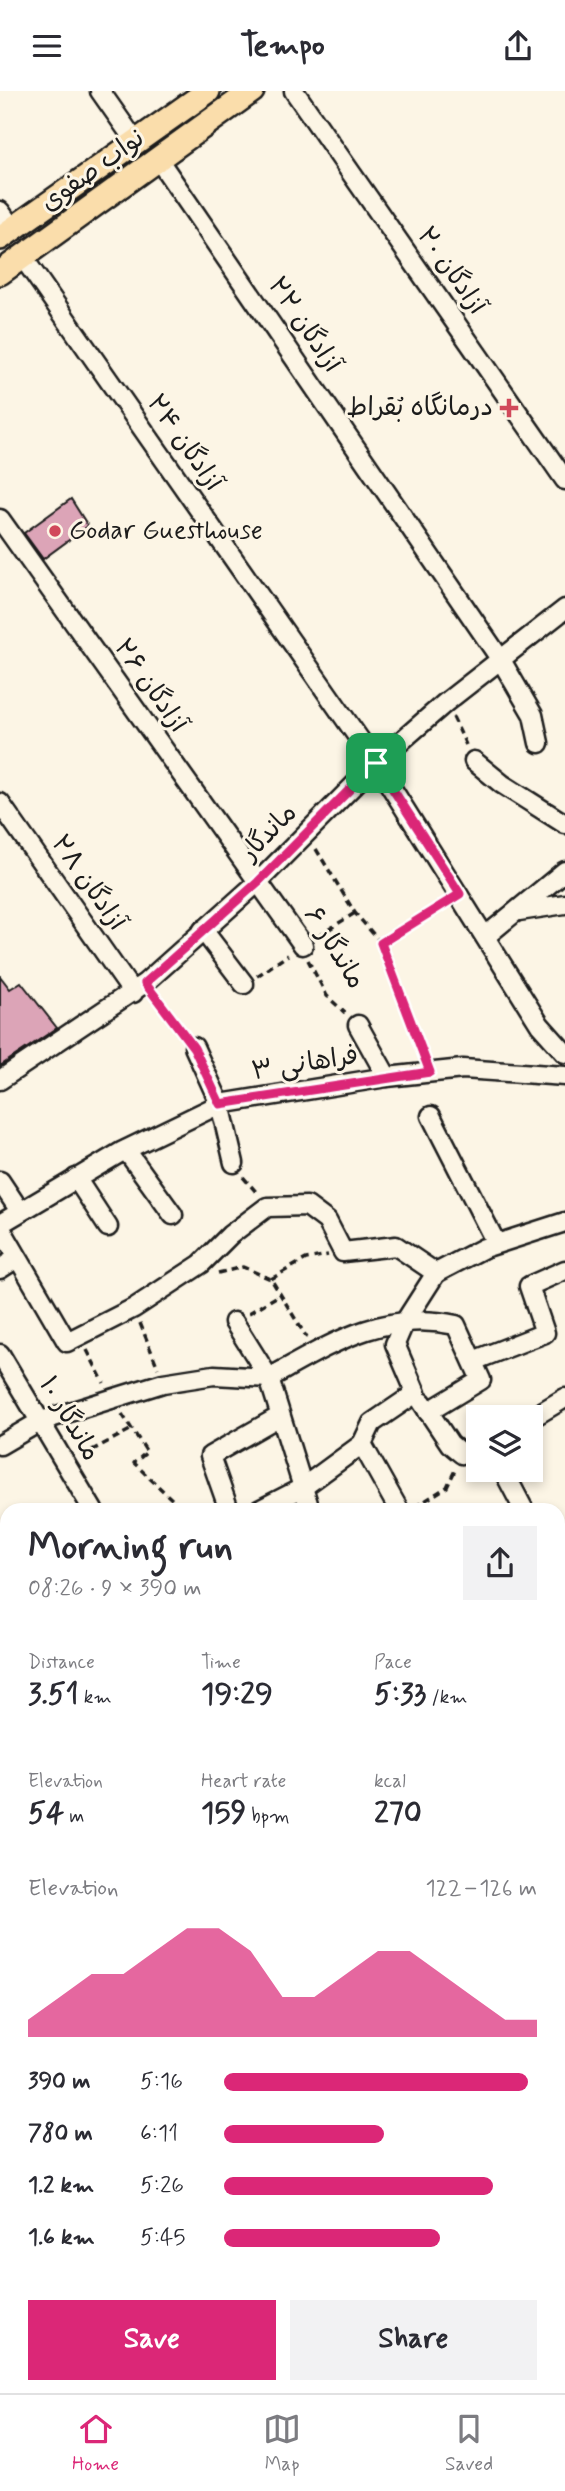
<!DOCTYPE html>
<meta charset="utf-8">
<style>
:root{--surface:#fff;--page:#f2f2f3;--text:#2b2b33;--muted:#7c7c81;--line:#e1e1e2;--accent:#db2777}
body{margin:0;font-family:Mynerve,"Playpen Sans Arabic",sans-serif;background:var(--page);color:var(--text);height:100vh;display:flex;flex-direction:column;font-size:26px;white-space:nowrap}
*{box-sizing:border-box;margin:0}
p{font-size:23px;color:var(--muted)}
.icon{flex:none;width:38px;height:38px;fill:none;stroke:currentColor;stroke-width:2;stroke-linecap:round;stroke-linejoin:round}
.map{position:relative;flex:1;overflow:hidden}
.panel{position:absolute;left:0px;top:1412px;width:565px;height:891px;display:flex;flex-direction:column;background:var(--surface);border-radius:21px 21px 0 0;box-shadow:0 4px 10px #0003}
.panel>*{flex:none}
.controls{position:absolute;left:466px;top:1314px;display:grid;gap:14px}
.controls a{display:grid;place-items:center;width:77px;height:77px;border-radius:0px;background:var(--surface);box-shadow:0 4px 10px #0003;font-size:35px}
.pin{position:absolute;display:grid;place-items:center;width:60px;height:60px;color:#fff;margin:-30px;border-radius:14px;box-shadow:0 4px 10px #0006}
.round{display:grid;place-items:center;flex:none;width:74px;height:74px;border-radius:0px;background:var(--page)}
.summary{display:flex;align-items:center;justify-content:space-between;height:119px;padding:0 28px}
h1{font-size:38px;font-weight:800;line-height:52px}
.figures{display:grid;grid-template-columns:repeat(3,1fr);gap:10px;height:119px;padding:7px 28px}
.figures div{display:grid;align-content:center}
.figures b{font-size:30px;font-weight:800}
.figures small{font-size:19px;font-weight:400}
.figures p{font-size:19px}
.chart{height:196px;padding:14px 28px}
.chart p{display:flex;justify-content:space-between}
.chart svg{width:100%;height:126px;margin-top:7px;fill:var(--accent);opacity:.7}
.cta{display:flex;gap:14px;margin-top:auto;padding:14px 28px}
.cta a{flex:1;height:80px;border-radius:0px;background:var(--accent);color:#fff;font-size:28px;font-weight:800;line-height:80px;text-align:center}
.cta a+a{background:var(--page);color:var(--text)}
ul{padding:0 28px;list-style:none;font-size:23px}
li{display:grid;grid-template-columns:112px 84px 1fr;align-items:center;height:52px}
li i{height:18px;border-radius:9px;background:var(--accent)}
header{display:flex;justify-content:space-between;align-items:center;height:91px;padding:0 28px;background:var(--surface);font-size:32px;font-weight:800}
.menu{display:flex;justify-content:space-around;align-items:center;height:98px;border-top:2px solid var(--line);background:var(--surface);font-size:19px;color:var(--muted)}
.menu a{display:grid;justify-items:center;gap:4px}
.menu .current{color:var(--accent)}
.map>svg:first-child{display:block}
</style>
<header><svg class="icon" aria-label="menu" viewBox="0 0 24 24"><path d="M4 6h16M4 12h16M4 18h16"/></svg>Tempo<svg class="icon" aria-label="share" viewBox="0 0 24 24"><path d="M12 15V3M7 8l5-5 5 5M5 13v7h14v-7"/></svg></header>
<div class="map">
<svg width="565" height="2302" viewBox="0 0 565 2302">
<rect width="100%" height="100%" fill="#fcf5e5"/>
<filter id="ink" filterUnits="userSpaceOnUse"><feTurbulence type="fractalNoise" baseFrequency=".0143" numOctaves="2"/><feDisplacementMap in="SourceGraphic" scale="14" xChannelSelector="R" yChannelSelector="G"/><feConvolveMatrix kernelMatrix="1 2 1 2 8 2 1 2 1" color-interpolation-filters="sRGB"/></filter>
<g filter="url(#ink)">
<!-- building -->
<g fill="#dca4b7" stroke="#1c1c1c" stroke-width="2">
<path d="M71 408 88 435 43 468 24 442Z"/>
<path d="M0 885 10 898 21 891 57 937 0 975Z"/>
</g>
<g fill="none" stroke-linecap="round" stroke-linejoin="round">
<defs>
<g id="minor">
<path d="M100 0 135 50"/>
<path d="M294 0 565 389"/>
<path d="M158 68 501 569 533 624 539 652"/>
<path d="M0 120 13 138"/>
<path d="M22 165 376 672 540 934 565 962"/>
<path d="M0 428 303 854"/>
<path d="M474 670 502 693 565 733"/>
<path d="M0 712 133 902"/>
<path d="M519 820 565 813"/>
<path d="M203 839 244 893"/>
<path d="M486 845 565 780"/>
<path d="M358 934 387 986"/>
<path d="M194 956 220 1013 234 1072"/>
<path d="M0 989 145 892 258 791 376 672 445 612 565 518"/>
<path d="M431 1025 496 1152"/>
<path d="M126 1059 173 1124"/>
<path d="M76 1087 108 1136"/>
<path d="M0 1090 20 1120"/>
<path d="M0 1133 123 1060 220 1013 387 986 463 978 565 985"/>
<path d="M0 1136 67 1251 134 1217 201 1173 230 1144 267 1116 307 1115 327 1130 343 1161 396 1155 436 1182 404 1232 395 1253 416 1302 372 1332 362 1353 399 1419"/>
<path d="M0 1178 17 1167"/>
<path d="M436 1182 484 1157 565 1131"/>
<path d="M234 1231 269 1287C329 1254 383 1218 456 1234L481 1289 428 1321"/>
<path d="M0 1263 93 1419"/>
<path d="M473 1270 545 1242 529 1195 565 1179"/>
<path d="M422 1311 450 1353 462 1363 478 1355"/>
<path d="M530 1328 565 1307"/>
<path d="M0 1354 41 1330 163 1292 214 1284 269 1287 310 1419"/>
<path d="M503 1379 524 1419"/>
<path d="M229 1419 210 1365 280 1325"/>
<path d="M259 1419 302 1397 362 1353"/>
<path d="M558 1448 565 1445"/>
<path d="M0 1450 6 1461 0 1466"/>
<path d="M1 1529 7 1538"/>
<path d="M0 1611 7 1607"/>
<path d="M0 1701 7 1698"/>
<path d="M558 1752 565 1750"/>
<path d="M558 1810 565 1826"/>
<path d="M0 1858 7 1856"/>
<path d="M558 1895 565 1892"/>
<path d="M558 2012 565 2009"/>
<path d="M0 2022 7 2020"/>
<path d="M0 2092 7 2089"/>
<path d="M0 2111 7 2121"/>
<path d="M0 2197 7 2196"/>
<path d="M558 2224 565 2241"/>
<path d="M0 2261 7 2278"/>
<path d="M14 2296 17 2302"/>
<path d="M93 2296 95 2302"/>
<path d="M156 2296 159 2302"/>
<path d="M236 2296 239 2302"/>
<path d="M373 2296 375 2302"/>
<path d="M441 2296 444 2302"/>
<path d="M505 2296 507 2302"/>
<path d="M307 2302 323 2296"/>
</g>
<g id="major">
<path d="M0 147 208 0"/>
<path d="M0 182 252 0"/>
</g>
</defs>
<!-- minor casing -->
<use href="#minor" stroke="#1c1c1c" stroke-width="23"/>
<!-- major casing -->
<use href="#major" stroke="#1c1c1c" stroke-width="28"/>
<!-- path -->
<g stroke="#1c1c1c" stroke-width="3.5" stroke-dasharray="7 5" stroke-linecap="butt">
<path d="M453 626 466 654"/>
<path d="M316 758 355 822 381 852 424 966"/>
<path d="M318 845 355 822"/>
<path d="M381 852 445 813"/>
<path d="M308 869 327 905 345 922"/>
<path d="M257 885 288 864"/>
<path d="M155 904 184 943"/>
<path d="M243 1086 258 1103"/>
<path d="M218 1182 243 1176 271 1188 307 1247"/>
<path d="M271 1188 306 1168 328 1164"/>
<path d="M249 1222 281 1203"/>
<path d="M140 1232 158 1277"/>
<path d="M87 1259 104 1292"/>
<path d="M122 1323 147 1361 134 1372 183 1419"/>
<path d="M81 1365 132 1338"/>
<path d="M415 1416 447 1396 456 1377"/>
<path d="M558 2034 565 2051"/>
</g>
<!-- minor -->
<use href="#minor" stroke="#fcf5e5" stroke-width="18"/>
<!-- major -->
<use href="#major" stroke="#faddab" stroke-width="23"/>
</g>
</g>
<g fill="none" stroke-linecap="round" stroke-linejoin="round" filter="url(#ink)">
<defs>
<path id="route" d="M376 672 460 803 381 852 430 981 220 1013 194 957 145 892 258 791Z"/>
</defs>
<!-- route casing -->
<use href="#route" stroke="#fff" stroke-width="14"/>
<!-- route -->
<use href="#route" stroke="#db2777" stroke-width="9"/>
</g>
<!-- markers -->
<g fill="#d1495b" stroke="#fcf5e5" stroke-width="2.5">
<path d="M505.5 306.5h7v7h7v7h-7v7h-7v-7h-7v-7h7z"/>
<circle cx="55" cy="440" r="7"/>
</g>
<g text-anchor="middle" dominant-baseline="central" stroke-width="6" stroke-linejoin="round" paint-order="stroke">
<!-- street labels -->
<g font-size="26" fill="#1c1c1c" stroke="#fcf5e5">
<text transform="translate(93 80) rotate(-36)">نواب صفوی</text>
<text transform="translate(451 180) rotate(55)">آزادگان ۲۰</text>
<text transform="translate(304 234) rotate(56)">آزادگان ۲۲</text>
<text transform="translate(184 352) rotate(55)">آزادگان ۲۴</text>
<text transform="translate(150 595) rotate(55)">آزادگان ۲۶</text>
<text transform="translate(269 742) rotate(-46)">ماندگار</text>
<text transform="translate(88 792) rotate(55)">آزادگان ۲۸</text>
<text transform="translate(334 857) rotate(58)">ماندگار ۶</text>
<text transform="translate(305 973) rotate(-9)">فراهانی ۳</text>
<text transform="translate(69 1328) rotate(59)">ماندگار ۱۰</text>
</g>
<!-- poi labels -->
<g font-size="26" fill="#1c1c1c" stroke="#fcf5e5" text-anchor="end">
<text x="493" y="317">درمانگاه بُقراط</text>
<text x="69" y="440" text-anchor="start">Godar Guesthouse</text>
</g>
</g>
</svg>
<div class="controls">
<a><svg class="icon" aria-label="layers" viewBox="0 0 24 24"><path d="M12 4l9 5-9 5-9-5zM3 14l9 5 9-5"/></svg></a>
</div>
<div class="pin" style="left:376px;top:672px;background:#1e9e55"><svg class="icon" aria-label="arrive" viewBox="0 0 24 24"><path d="M6 21V4h12l-3 4 3 4H6"/></svg></div>
<section class="panel">
<div class="summary"><div><h1>Morning run</h1><p>08:26 · 9 × 390 m</p></div><a class="round"><svg class="icon" aria-label="share" viewBox="0 0 24 24"><path d="M12 15V3M7 8l5-5 5 5M5 13v7h14v-7"/></svg></a></div>
<div class="figures">
<div><p>Distance</p><b>3.51<small> km</small></b></div>
<div><p>Time</p><b>19:29</b></div>
<div><p>Pace</p><b>5:33<small> /km</small></b></div>
</div>
<div class="figures">
<div><p>Elevation</p><b>54<small> m</small></b></div>
<div><p>Heart rate</p><b>159<small> bpm</small></b></div>
<div><p>kcal</p><b>270</b></div>
</div>
<div class="chart"><p><span>Elevation</span>122–126 m</p>
<svg viewBox="0 0 160 44" preserveAspectRatio="none"><path d="M0 44V38L10 30L20 22L30 22L40 14L50 6L60 6L70 14L80 30L90 30L100 22L110 14L120 14L130 22L140 30L150 38L160 38V44z"/></svg>
</div>
<ul>
<li><b>390 m</b>5:16<i style="width:97%"></i></li>
<li><b>780 m</b>6:11<i style="width:51%"></i></li>
<li><b>1.2 km</b>5:26<i style="width:86%"></i></li>
<li><b>1.6 km</b>5:45<i style="width:69%"></i></li>
</ul>
<div class="cta"><a>Save</a><a>Share</a></div>
</section>
</div>
<nav class="menu">
<a class="current"><svg class="icon" aria-label="home" viewBox="0 0 24 24"><path d="M3 11l9-7 9 7M6 9v11h12V9"/></svg>Home</a>
<a><svg class="icon" aria-label="map" viewBox="0 0 24 24"><path d="M3 6l6-2 6 2 6-2v14l-6 2-6-2-6 2zM9 4v14M15 6v14"/></svg>Map</a>
<a><svg class="icon" aria-label="saved" viewBox="0 0 24 24"><path d="M7 4h10v16l-5-4-5 4z"/></svg>Saved</a>
</nav>
